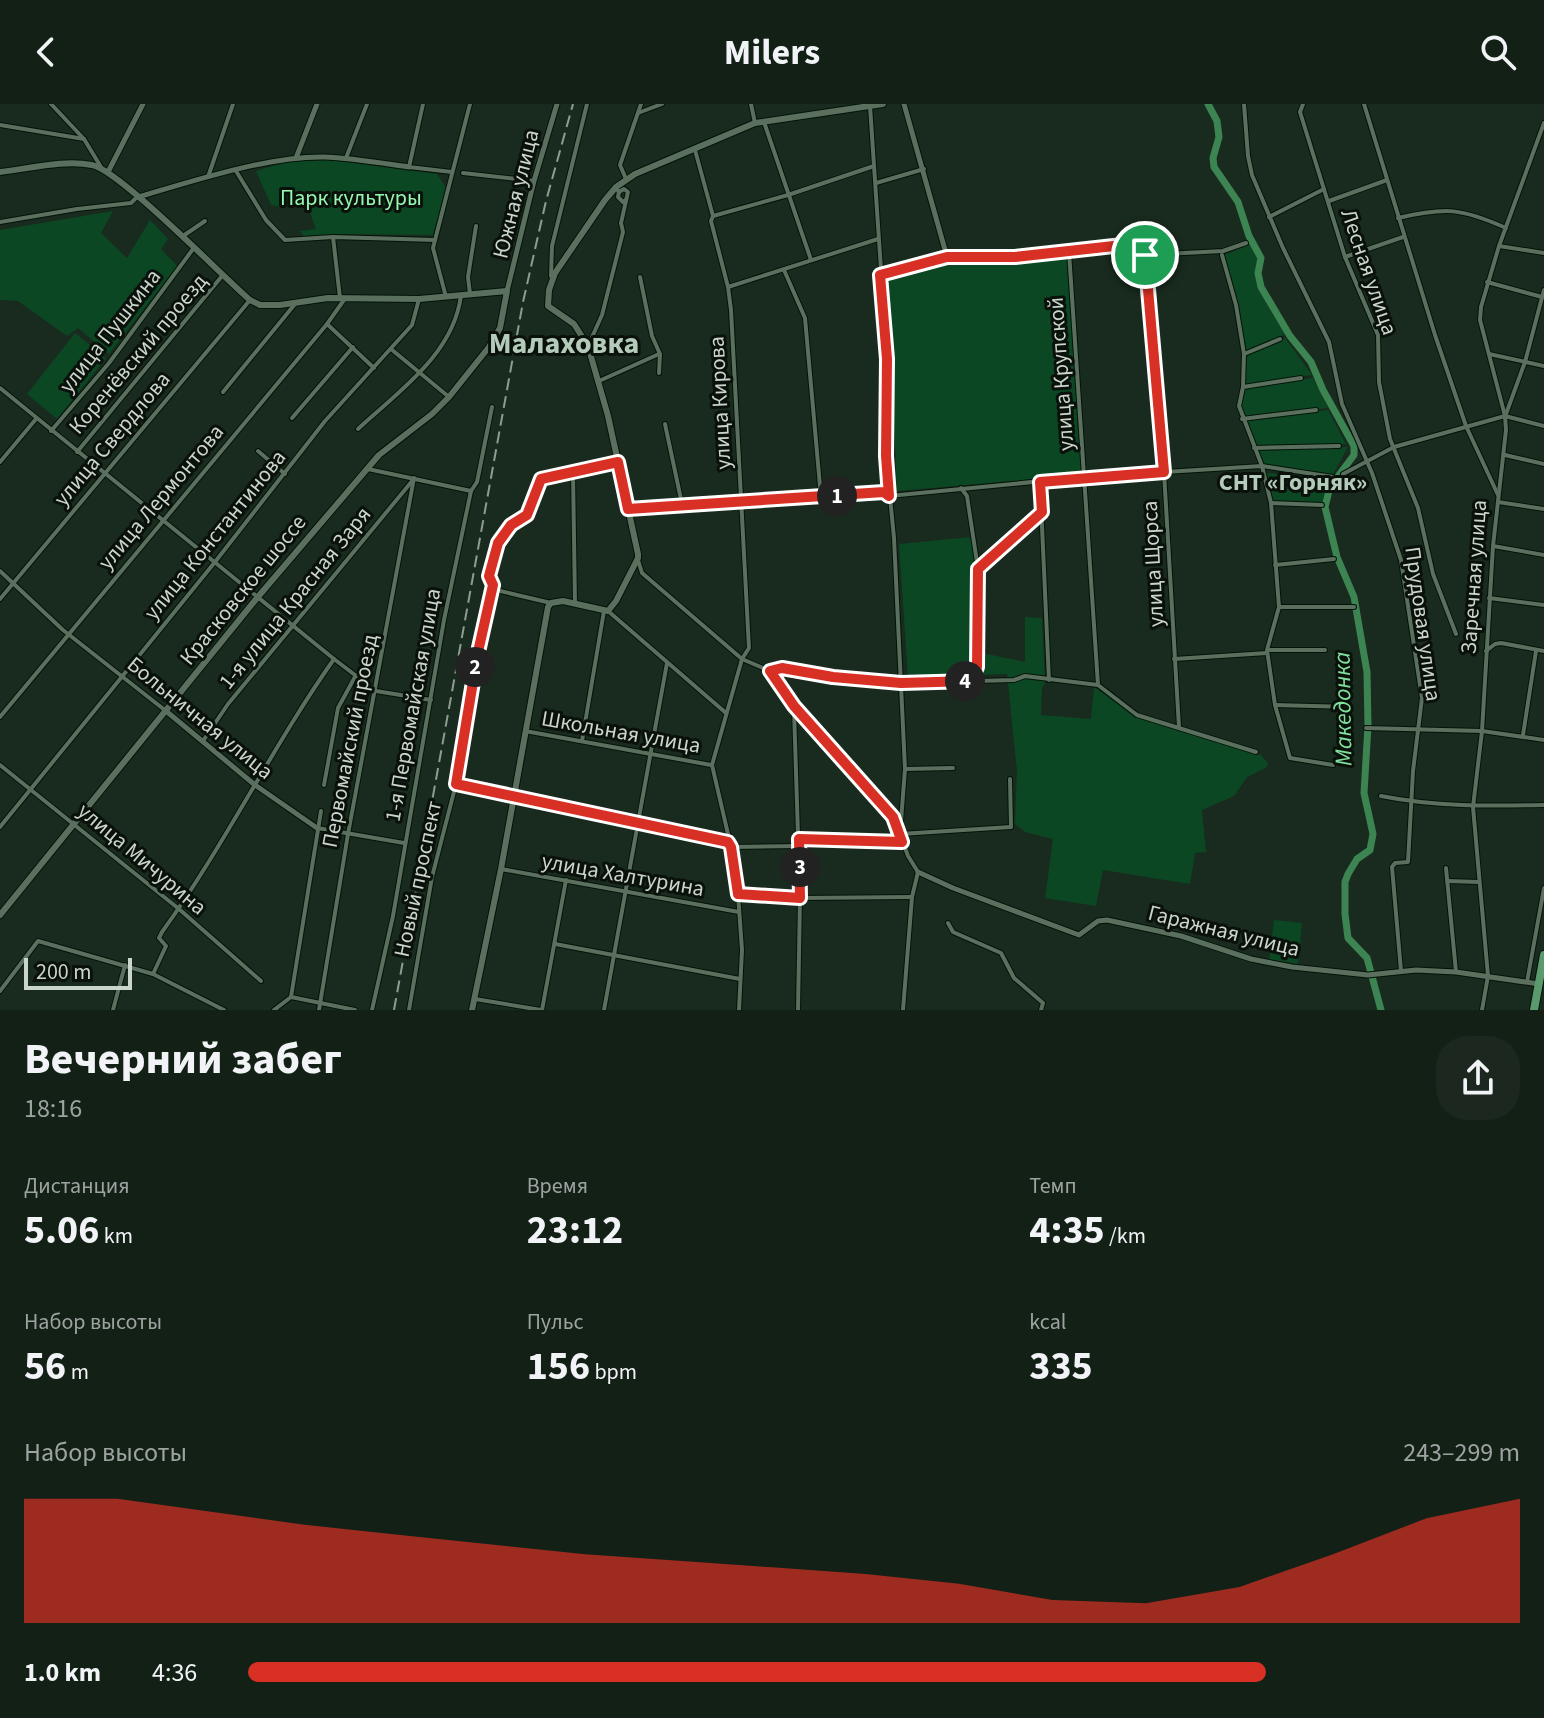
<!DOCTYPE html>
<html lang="ru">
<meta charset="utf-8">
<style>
:root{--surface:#132016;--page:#1c281f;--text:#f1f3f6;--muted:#9da3a1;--accent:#d93025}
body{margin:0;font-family:"Source Sans 3",sans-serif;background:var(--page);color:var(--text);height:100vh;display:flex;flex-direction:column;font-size:30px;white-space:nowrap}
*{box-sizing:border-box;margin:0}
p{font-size:26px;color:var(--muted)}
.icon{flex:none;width:44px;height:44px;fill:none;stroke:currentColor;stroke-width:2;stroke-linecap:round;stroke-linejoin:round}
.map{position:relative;height:906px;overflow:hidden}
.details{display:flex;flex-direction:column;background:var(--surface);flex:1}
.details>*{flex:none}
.scale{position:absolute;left:24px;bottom:20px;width:108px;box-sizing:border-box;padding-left:8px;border:4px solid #cad5cc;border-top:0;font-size:22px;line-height:28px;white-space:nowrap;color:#cad5cc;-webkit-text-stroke:6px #0a110b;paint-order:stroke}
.pin{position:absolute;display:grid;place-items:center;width:68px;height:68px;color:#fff;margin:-34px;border:4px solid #fff;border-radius:50%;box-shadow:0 2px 8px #0007}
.km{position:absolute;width:40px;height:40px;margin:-20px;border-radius:50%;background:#222;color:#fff;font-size:22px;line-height:40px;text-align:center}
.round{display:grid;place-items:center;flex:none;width:84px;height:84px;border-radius:32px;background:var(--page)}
.head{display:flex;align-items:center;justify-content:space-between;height:136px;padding:0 24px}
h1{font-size:44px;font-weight:700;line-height:60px}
.metrics{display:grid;grid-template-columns:repeat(3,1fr);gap:12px;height:136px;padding:8px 24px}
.metrics div{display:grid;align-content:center}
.metrics b{font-size:40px;font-weight:700}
.metrics small{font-size:22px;font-weight:400}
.metrics p{font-size:22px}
.chart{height:224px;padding:16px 24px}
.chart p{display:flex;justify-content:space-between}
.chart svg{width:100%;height:144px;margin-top:8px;fill:var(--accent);opacity:.7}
ul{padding:0 24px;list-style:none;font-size:26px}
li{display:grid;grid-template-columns:128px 96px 1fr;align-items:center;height:60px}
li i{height:20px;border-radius:10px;background:var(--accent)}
header{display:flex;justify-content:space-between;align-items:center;height:104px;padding:0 24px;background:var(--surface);font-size:36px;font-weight:700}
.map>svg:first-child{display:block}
</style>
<header><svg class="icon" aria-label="back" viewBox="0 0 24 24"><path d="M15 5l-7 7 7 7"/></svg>Milers<svg class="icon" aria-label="search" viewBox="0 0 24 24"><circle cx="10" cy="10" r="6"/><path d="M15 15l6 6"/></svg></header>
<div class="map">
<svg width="1544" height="906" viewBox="0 0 1544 906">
<rect width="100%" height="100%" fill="#192b1e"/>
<!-- green -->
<g fill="#0b4723">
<path d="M315 54 437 70 446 84 433 131 339 130 304 133 300 127 316 125 309 106 288 96 283 103 271 101 256 67 290 57Z"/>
<path d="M113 107 101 129 127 154 150 116 168 135 161 145 177 162 109 250 78 224 67 232 18 197 0 196V126Z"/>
<path d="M1252 140C1263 160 1253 166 1260 184 1265 200 1277 216 1286 230L1245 248 1238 201 1224 151Z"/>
<path d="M1067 152 1082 371 897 387 888 175 950 158Z"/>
<path d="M75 229 106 254 57 315 27 290Z"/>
<path d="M1285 234 1312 271 1244 281 1246 250Z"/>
<path d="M1313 274 1328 304 1243 313 1240 302 1244 284Z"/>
<path d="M1328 306 1346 340 1255 344 1244 316Z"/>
<path d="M1348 343 1331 374 1263 364 1256 347Z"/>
<path d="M1264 368 1330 378 1324 402 1273 400Z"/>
<path d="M971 433 982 492V549L1025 558V513L1042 514 1045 578 1042 585 1041 611 1091 615 1094 583 1136 612 1261 651 1268 659 1266 664 1247 673 1234 692 1202 706 1206 748 1195 749 1190 780 1103 766 1096 802 1045 794 1053 735 1025 728 1015 720 1017 667 1007 570 908 573 899 440Z"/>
<path d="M1274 816 1302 819 1298 860 1269 856Z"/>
</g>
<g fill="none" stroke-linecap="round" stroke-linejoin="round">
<!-- river -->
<path stroke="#3d8453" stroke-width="7" d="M1208 0 1217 17 1219 33 1213 54 1214 63 1238 98 1249 132 1261 154 1258 169 1261 183 1290 232 1311 258 1323 286 1354 342V351L1330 383 1325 403 1337 453 1354 493 1367 568 1368 622 1364 689 1373 730 1370 746 1357 755 1348 770 1345 778V810L1348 834 1367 854 1381 906"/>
<defs>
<g id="minor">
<path d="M51 0 84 35 101 63"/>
<path d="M423 0 409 63 452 68"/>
<path d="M751 0 755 19"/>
<path d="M1244 0 1248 52 1252 71 1283 144 1329 238 1342 300 1372 369 1401 456 1422 594 1413 667 1408 758 1395 759 1392 763 1401 867"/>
<path d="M1303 0 1300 8 1345 153 1378 231 1379 278 1390 335 1418 404 1433 470 1456 530"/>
<path d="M1364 0 1435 231 1466 322 1498 391"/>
<path d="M870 2 887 255 886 352 894 434 905 665 900 730 908 752 918 768 912 793 903 906"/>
<path d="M638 9 662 0"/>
<path d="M764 18 811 156"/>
<path d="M0 21 84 35"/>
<path d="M695 46 713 112 711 117 728 183 731 206 749 544 742 555 712 661 731 743 738 790 742 846 739 906"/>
<path d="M346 54 367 0"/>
<path d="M236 67 266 116 285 136 333 133 435 136"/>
<path d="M463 69 534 77"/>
<path d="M208 73 233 0"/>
<path d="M626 75 620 61 641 0"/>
<path d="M876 79 924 65"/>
<path d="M619 88 618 93 623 98 626 96"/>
<path d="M1329 97 1387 76"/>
<path d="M713 112 788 91 874 62"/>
<path d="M1269 113 1324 85"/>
<path d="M1398 114C1446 103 1461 104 1506 124"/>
<path d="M0 118 77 105 131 99 137 93"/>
<path d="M183 132 205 117"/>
<path d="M333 133 340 194"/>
<path d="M1499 142 1544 149"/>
<path d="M1069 148 1098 581"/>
<path d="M1145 151 1164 368 1179 623"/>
<path d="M1222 151 1236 201 1244 250 1243 283 1239 302 1262 362 1271 399 1279 503 1267 546 1275 601 1290 654 1333 661"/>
<path d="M947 153H1015L1123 141 1145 151 1223 147 1246 139"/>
<path d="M1345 153 1403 133"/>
<path d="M784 166 805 214 821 393"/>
<path d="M551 172 552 142 587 0"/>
<path d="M640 173 652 232 660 250 659 269"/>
<path d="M1487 178 1542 193"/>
<path d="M728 183 878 135"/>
<path d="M470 190 468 173 476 122"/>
<path d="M446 193 433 144 470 0"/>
<path d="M327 220 374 264"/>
<path d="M588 242 602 211 623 128 621 119 628 88 624 85 619 88 616 84"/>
<path d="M391 245 449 293"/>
<path d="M1244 250 1280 235"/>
<path d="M1489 250 1544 262"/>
<path d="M599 277 659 250"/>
<path d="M1243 283 1301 274"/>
<path d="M0 284 334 555 376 587 431 596"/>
<path d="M223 288 295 200"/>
<path d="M1506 310 1525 258 1544 186"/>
<path d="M292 314 353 243"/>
<path d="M1242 315 1316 306"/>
<path d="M665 320 682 400"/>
<path d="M358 325C398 288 454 250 461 191"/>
<path d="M51 327 109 259 193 145"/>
<path d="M1254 344 1339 342"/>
<path d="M258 347 285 370"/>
<path d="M77 348 222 172"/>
<path d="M1505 351 1544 360"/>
<path d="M0 358 36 315"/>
<path d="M368 365 471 387"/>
<path d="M573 368 575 499"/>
<path d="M1343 370 1394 343 1505 312 1544 322"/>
<path d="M1040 378 1049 576"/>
<path d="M961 384 967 392 978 465 977 563 971 577"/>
<path d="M1498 398 1544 405"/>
<path d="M1271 399 1322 401"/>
<path d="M628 405 884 388 889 392 1084 373 1262 362 1333 373"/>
<path d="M1493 442 1544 451"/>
<path d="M638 456 642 469 742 555 770 567 782 564 833 573 901 579 1014 576 1025 572 1098 581 1137 611 1256 648"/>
<path d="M1275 461 1334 455"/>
<path d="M978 465 1042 408"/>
<path d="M0 467 63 526 166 607"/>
<path d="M493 482 496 486 551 499"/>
<path d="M1489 494 1544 501"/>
<path d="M0 495 250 196"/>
<path d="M1279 503H1354"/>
<path d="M608 507 726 609"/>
<path d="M1268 546H1325"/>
<path d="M1486 547 1495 540 1501 539 1544 547"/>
<path d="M1174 555 1267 549"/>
<path d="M770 567 794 602 893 713 900 730 1011 723 1010 675"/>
<path d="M1275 601 1350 603"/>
<path d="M794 605 800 794 798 906"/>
<path d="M0 613 327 220 344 196"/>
<path d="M1366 624 1482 627 1544 636"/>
<path d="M525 627 711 661"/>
<path d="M1523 631 1536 547"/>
<path d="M203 637 228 600 413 376"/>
<path d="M582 637 604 507"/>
<path d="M0 661 179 805 261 877"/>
<path d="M905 665 953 664"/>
<path d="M456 680 727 738"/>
<path d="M324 681 338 604 356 571"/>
<path d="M1381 692C1436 703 1488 702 1544 701"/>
<path d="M0 723 215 458 325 317 412 221 419 195"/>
<path d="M317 724 404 739"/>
<path d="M799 735 902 738"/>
<path d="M731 743 799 742"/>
<path d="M1446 764 1456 868"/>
<path d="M501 765 739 808"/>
<path d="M1447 777 1479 778"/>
<path d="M739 791 800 794 912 793"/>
<path d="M948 819 953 828 1001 849 1014 874 1043 899 1041 906"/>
<path d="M555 840 740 875"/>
<path d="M153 870 166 842 159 834 162 828C225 741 272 643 334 555"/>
<path d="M1527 878 1544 784"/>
<path d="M0 887 38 837 153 870 224 906"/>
<path d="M291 893 355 906"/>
<path d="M475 895 541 906"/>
<path d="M113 906 125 861"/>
<path d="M274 906 291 893 321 707"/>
<path d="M319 906 348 730 414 374"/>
<path d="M372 906 393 812 444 516 471 387 477 378 492 303"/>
<path d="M409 906 432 773 456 680 478 548 493 481 489 472 498 439 511 421 527 411 541 375 618 358"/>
<path d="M542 906 566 776"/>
<path d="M604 906 667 559"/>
<path d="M1482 906 1488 872 1473 703 1482 627 1493 442 1506 326 1505 312 1480 216 1481 203 1499 142 1544 19"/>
</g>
<g id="tertiary">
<path d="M296 54 317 0"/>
<path d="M108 68 143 0"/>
<path d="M138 93C193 77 268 52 324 53 352 54 381 59 409 63"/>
<path d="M880 171 947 153 904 0"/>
<path d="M507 187 534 77 557 0"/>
<path d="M166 607 255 681 317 724"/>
<path d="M918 768 953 784 1079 831 1098 817 1107 816 1181 832 1251 855 1292 863 1368 871 1416 866 1456 868 1539 880"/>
</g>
<g id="secondary">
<path d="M0 68C28 65 64 55 92 61 119 66 221 171 250 196L260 201H280L328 194 419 195 507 187 500 224 489 243 449 293 432 310 379 351 367 365 257 494 0 811"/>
<path d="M472 906 501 765 548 503 551 499 563 497 608 507 616 497 638 454V450L608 312 588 242 574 220 548 202 549 186 555 169 605 96 616 83 635 70 755 19 883 0"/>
</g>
<path id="primary" d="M1534 906 1544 851"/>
</defs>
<!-- minor casing -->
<use href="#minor" stroke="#041308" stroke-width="6"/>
<!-- tertiary casing -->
<use href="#tertiary" stroke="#041308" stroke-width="7"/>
<!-- secondary casing -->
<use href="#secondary" stroke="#041308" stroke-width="8"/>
<!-- primary casing -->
<use href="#primary" stroke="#041308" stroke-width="10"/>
<!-- minor -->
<use href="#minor" stroke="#5b6f5f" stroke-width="4"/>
<!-- tertiary -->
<use href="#tertiary" stroke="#5b6f5f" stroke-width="5"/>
<!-- secondary -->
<use href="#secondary" stroke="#5b6f5f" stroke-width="6"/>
<!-- primary -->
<use href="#primary" stroke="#5a9a6d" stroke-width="8"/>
<!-- rail -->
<path stroke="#8f9c92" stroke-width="2" stroke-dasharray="12 6" stroke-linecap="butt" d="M394 906 523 198 546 97 573 0"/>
</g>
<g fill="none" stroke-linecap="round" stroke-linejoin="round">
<defs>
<path id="route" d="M1123 141 1145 151 1164 368 1040 378 1042 408 978 465 977 563 971 577 901 579 833 573 782 564 770 567 794 602 893 713 902 738 799 735 800 794 738 790 731 743 728 738 456 680 478 548 493 481 489 472 498 439 511 421 527 411 541 375 618 358 628 405 884 388 889 392 886 352 887 255 880 171 947 153H1015Z"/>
</defs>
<!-- route casing -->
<use href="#route" stroke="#fff" stroke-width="16"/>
<!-- route -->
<use href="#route" stroke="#d93025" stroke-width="10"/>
</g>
<g text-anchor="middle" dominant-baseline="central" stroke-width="6" stroke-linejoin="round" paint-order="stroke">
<!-- street labels -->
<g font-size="22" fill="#cad5cc" stroke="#0a110b">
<text transform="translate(516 90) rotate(-76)">Южная улица</text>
<text transform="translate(1369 168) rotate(71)">Лесная улица</text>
<text transform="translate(110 227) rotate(-52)">улица Пушкина</text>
<text transform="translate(138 250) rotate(-50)">Коренёвский проезд</text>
<text transform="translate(1061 270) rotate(-94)">улица Крупской</text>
<text transform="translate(720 299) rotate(-93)">улица Кирова</text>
<text transform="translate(112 335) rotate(-50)">улица Свердлова</text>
<text transform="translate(161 393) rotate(-50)">улица Лермонтова</text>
<text transform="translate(215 431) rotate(-51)">улица Константинова</text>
<text transform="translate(1153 460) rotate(-93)">улица Щорса</text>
<text transform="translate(1474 473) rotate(-86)">Заречная улица</text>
<text transform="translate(243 486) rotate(-51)">Красковское шоссе</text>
<text transform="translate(295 494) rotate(-51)">1-я улица Красная Заря</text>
<text transform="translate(1423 520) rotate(82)">Прудовая улица</text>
<text transform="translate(413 601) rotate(-80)">1-я Первомайская улица</text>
<text transform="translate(200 614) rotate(39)">Больничная улица</text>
<text transform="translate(621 628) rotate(10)">Школьная улица</text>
<text transform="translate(350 637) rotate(-79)">Первомайский проезд</text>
<text transform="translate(142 755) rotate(40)">улица Мичурина</text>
<text transform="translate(623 771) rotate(10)">улица Халтурина</text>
<text transform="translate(418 775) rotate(-78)">Новый проспект</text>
<text transform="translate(1224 827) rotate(14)">Гаражная улица</text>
</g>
<!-- park labels -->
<g font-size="22" fill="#96f7b0" stroke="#0a110b">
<text x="351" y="94">Парк культуры</text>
</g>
<!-- neighbourhood labels -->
<g font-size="24" font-weight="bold" fill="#b5cbba" stroke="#0a110b">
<text x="1293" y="378">СНТ «Горняк»</text>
</g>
<!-- water labels -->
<g font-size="24" font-style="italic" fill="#80e19c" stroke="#0a110b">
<text transform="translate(1343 605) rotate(-91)">Македонка</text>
</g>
<!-- district labels -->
<g font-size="30" font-weight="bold" fill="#b5cbba" stroke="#0a110b">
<text x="564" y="239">Малаховка</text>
</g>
</g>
</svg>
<div class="scale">200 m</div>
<div class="pin" style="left:1145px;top:151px;background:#1e9e55"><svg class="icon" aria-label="arrive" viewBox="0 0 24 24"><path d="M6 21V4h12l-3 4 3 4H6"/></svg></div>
<b class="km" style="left:837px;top:392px">1</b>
<b class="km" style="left:475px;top:563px">2</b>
<b class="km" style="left:800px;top:763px">3</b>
<b class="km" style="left:965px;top:577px">4</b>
</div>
<section class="details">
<div class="head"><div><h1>Вечерний забег</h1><p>18:16</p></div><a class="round"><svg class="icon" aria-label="share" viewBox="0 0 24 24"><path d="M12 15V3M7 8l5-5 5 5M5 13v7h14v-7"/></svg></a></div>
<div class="metrics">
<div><p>Дистанция</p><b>5.06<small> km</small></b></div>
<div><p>Время</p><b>23:12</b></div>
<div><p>Темп</p><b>4:35<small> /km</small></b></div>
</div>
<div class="metrics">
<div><p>Набор высоты</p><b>56<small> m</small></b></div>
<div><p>Пульс</p><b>156<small> bpm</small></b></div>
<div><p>kcal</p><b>335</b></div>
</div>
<div class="chart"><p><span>Набор высоты</span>243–299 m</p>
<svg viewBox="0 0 160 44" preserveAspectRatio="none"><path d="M0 44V6L10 6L20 10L30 14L40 17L50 20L60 23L70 25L80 27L90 29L100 32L110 37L120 38L130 33L140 23L150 12L160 6V44z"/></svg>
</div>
<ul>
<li><b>1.0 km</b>4:36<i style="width:80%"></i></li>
</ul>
</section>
